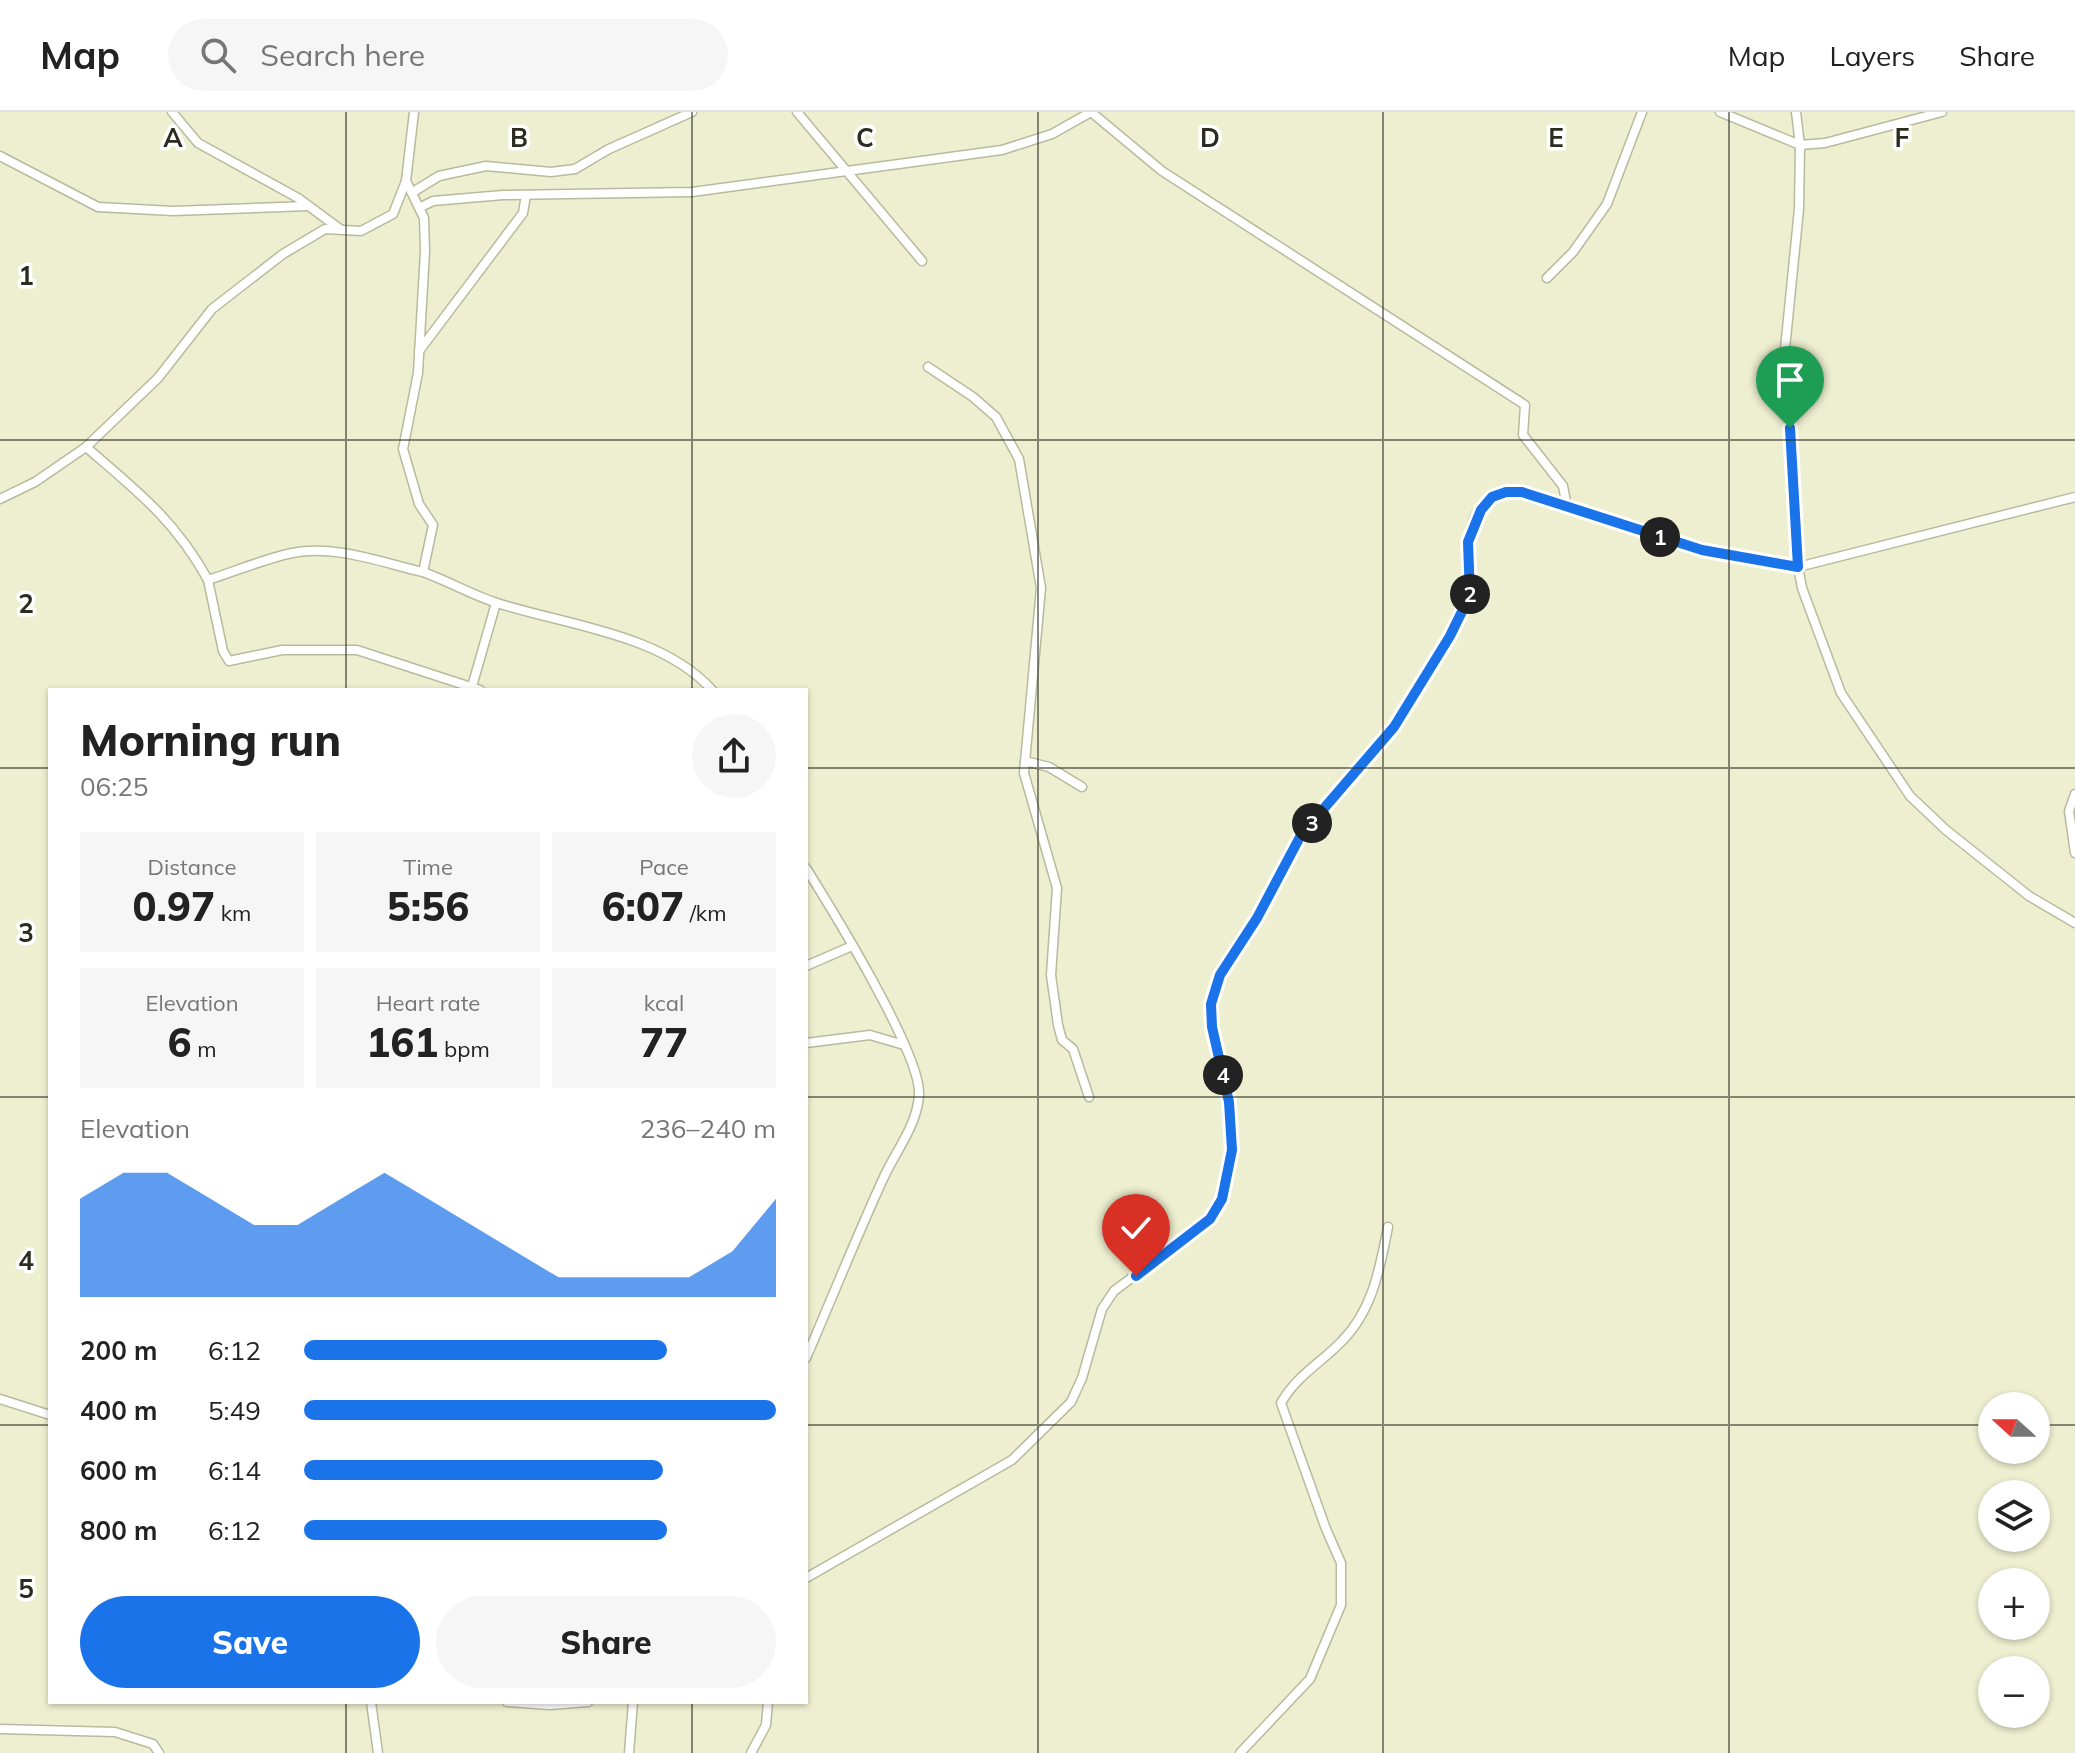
<!DOCTYPE html>
<meta charset="utf-8">
<style>
:root{--surface:#fff;--page:#f6f6f6;--text:#222;--muted:#767676;--line:#e0e0e0;--accent:#1a73e8}
body{margin:0;font-family:Mulish,sans-serif;background:var(--page);color:var(--text);height:100vh;display:flex;flex-direction:column;font-size:30px;white-space:nowrap}
*{box-sizing:border-box;margin:0}
p{font-size:26px;color:var(--muted)}
.icon{flex:none;width:44px;height:44px;fill:none;stroke:currentColor;stroke-width:2;stroke-linecap:round;stroke-linejoin:round}
.map{position:relative;flex:1;overflow:hidden}
.drawer{position:absolute;left:48px;top:576px;width:760px;height:1016px;display:flex;flex-direction:column;background:var(--surface);border-radius:0px;box-shadow:0 2px 6px #0004}
.drawer>*{flex:none}
.needle{width:52px;rotate:291deg}
.buttons{position:absolute;left:1978px;top:1280px;display:grid;gap:16px}
.buttons a{display:grid;place-items:center;width:72px;height:72px;border-radius:50%;background:var(--surface);box-shadow:0 2px 6px #0004;font-size:40px}
.pin{position:absolute;display:grid;place-items:center;width:68px;height:68px;color:#fff;margin:-82px -34px;border-radius:50% 50% 50% 0;rotate:-45deg;box-shadow:0 0 8px #0007}
.pin .icon{rotate:45deg}
.km{position:absolute;width:40px;height:40px;margin:-20px;border-radius:50%;background:#222;color:#fff;font-size:22px;line-height:40px;text-align:center}
.round{display:grid;place-items:center;flex:none;width:84px;height:84px;border-radius:42px;background:var(--page)}
.headline{display:flex;align-items:center;justify-content:space-between;height:136px;padding:0 32px}
h1{font-size:44px;font-weight:800;line-height:60px}
.stats{display:grid;grid-template-columns:repeat(3,1fr);gap:12px;height:136px;padding:8px 32px}
.stats div{display:grid;align-content:center;border-radius:0px;background:var(--page);text-align:center}
.stats b{font-size:40px;font-weight:800}
.stats small{font-size:22px;font-weight:400}
.stats p{font-size:22px}
.chart{height:224px;padding:16px 32px}
.chart p{display:flex;justify-content:space-between}
.chart svg{width:100%;height:144px;margin-top:8px;fill:var(--accent);opacity:.7}
.cta{display:flex;gap:16px;margin-top:auto;padding:16px 32px}
.cta a{flex:1;height:92px;border-radius:48px;background:var(--accent);color:#fff;font-size:32px;font-weight:800;line-height:92px;text-align:center}
.cta a+a{background:var(--page);color:var(--text)}
ul{padding:0 32px;list-style:none;font-size:26px}
li{display:grid;grid-template-columns:128px 96px 1fr;align-items:center;height:60px}
li i{height:20px;border-radius:10px;background:var(--accent)}
header{display:flex;align-items:center;gap:48px;box-sizing:border-box;height:112px;padding:0 40px;background:var(--surface);border-bottom:2px solid var(--line)}
header strong{font-size:38px}
nav{display:flex;gap:44px;margin-inline-start:auto;font-size:28px}
.search{width:560px;height:72px;background:var(--page);display:flex;align-items:center;gap:20px;box-sizing:border-box;padding:0 28px;border-radius:44px;color:var(--muted);font-size:30px}
.map>svg:first-child{display:block}
</style>
<header>
<strong>Map</strong>
<div class="search"><svg class="icon" aria-label="search" viewBox="0 0 24 24"><circle cx="10" cy="10" r="6"/><path d="M15 15l6 6"/></svg>Search here</div>
<nav><a>Map</a><a>Layers</a><a>Share</a></nav>
</header>
<div class="map">
<svg width="2075" height="1641" viewBox="0 0 2075 1641">
<rect width="100%" height="100%" fill="#eeefd0"/>
<g fill="none" stroke-linecap="round" stroke-linejoin="round">
<defs>
<g id="street">
<path d="M172 0 198 31 298 86 340 117"/>
<path d="M797 0 922 149"/>
<path d="M1091 0 1162 59 1525 293 1523 323 1563 374 1567 395"/>
<path d="M1720 0 1800 33 1799 97 1785 237 1798 455 1802 476 1841 581 1910 684 1946 718 2029 784 2075 811"/>
<path d="M1796 0 1800 33 1825 31 1942 0"/>
<path d="M0 44 98 95 173 99 308 94"/>
<path d="M406 69 424 106 425 139 418 261 403 337 419 392 433 413 423 460C448 469 472 483 497 491 566 513 662 522 712 578"/>
<path d="M413 80 439 64 486 54 551 60 575 57 609 37 692 0"/>
<path d="M421 95 433 89 503 83 692 80 1002 38 1052 22 1091 0"/>
<path d="M1547 166 1573 140 1607 92 1642 0"/>
<path d="M419 239 523 101 526 83"/>
<path d="M928 255 973 285 996 305 1019 347 1041 476 1024 661 1057 776 1051 863 1058 913 1062 928 1073 937 1089 985"/>
<path d="M86 335C137 379 175 408 208 468 236 459 264 447 292 441 334 432 383 451 423 460"/>
<path d="M0 387 35 370 86 335 158 266 212 197 283 142 325 117 361 119 393 102 406 69 414 0"/>
<path d="M208 468 223 539 229 549 282 538H357L480 578"/>
<path d="M471 578 496 491"/>
<path d="M1025 649 1049 655 1082 675"/>
<path d="M2075 682 2069 699 2075 741"/>
<path d="M806 756C831 796 922 943 919 983 917 1014 895 1040 883 1067 856 1126 832 1186 806 1246"/>
<path d="M806 854 852 834"/>
<path d="M806 931 870 923 904 933"/>
<path d="M0 1287 50 1303"/>
<path d="M806 1466 1012 1348 1071 1290 1082 1266 1102 1197 1114 1179 1210 1107 1222 1087 1232 1038 1229 990 1212 915 1211 892 1220 863 1257 806 1301 723 1394 615 1466 496C1479 454 1446 381 1522 380L1702 438 1798 455 2075 385"/>
<path d="M371 1590 378 1641"/>
<path d="M507 1590 550 1593 588 1590"/>
<path d="M0 1617 115 1620 153 1632 159 1641"/>
<path d="M629 1641 633 1590"/>
<path d="M751 1641 766 1613 768 1590"/>
<path d="M1240 1641 1310 1567 1341 1493V1451L1326 1417 1281 1291C1297 1263 1321 1251 1342 1229 1373 1198 1380 1155 1388 1115"/>
</g>
</defs>
<!-- street casing -->
<use href="#street" stroke="#b9ba9d" stroke-width="11"/>
<!-- street -->
<use href="#street" stroke="#fff" stroke-width="8"/>
</g>
<g fill="none" stroke-linecap="round" stroke-linejoin="round">
<defs>
<path id="route" d="M1136 1164 1210 1107 1222 1087 1232 1038 1229 990 1212 915 1211 892 1220 863 1257 806 1301 723 1394 615 1450 524 1470 483 1468 430 1481 398 1492 385 1506 380H1522L1702 438 1798 455 1790 316"/>
</defs>
<!-- route casing -->
<use href="#route" stroke="#fff" stroke-width="16"/>
<!-- route -->
<use href="#route" stroke="#1a73e8" stroke-width="10"/>
</g>
<!-- grid -->
<path fill="none" stroke="#2b2b20" stroke-width="2" stroke-opacity="0.55" d="M346 0V578M692 0V578M1038 0V1641M1383 0V1641M1729 0V1641M0 328H2075M0 656H50M806 656H2075M0 985H50M806 985H2075M0 1313H50M806 1313H1992M2036 1313H2075M346 1590V1641M692 1590V1641"/>
<g font-size="26" text-anchor="middle" font-weight="bold" fill="#2b2b20" stroke="#fff" stroke-width="7" stroke-linejoin="round" paint-order="stroke">
<text x="173" y="35">A</text>
<text x="519" y="35">B</text>
<text x="865" y="35">C</text>
<text x="1210" y="35">D</text>
<text x="1556" y="35">E</text>
<text x="1902" y="35">F</text>
<text x="26" y="173">1</text>
<text x="26" y="501">2</text>
<text x="26" y="830">3</text>
<text x="26" y="1158">4</text>
<text x="26" y="1486">5</text>
</g>
</svg>
<div class="buttons">
<a><svg class="needle" viewBox="-14 -14 28 28"><path d="M0-13l5 13h-10z" fill="#e53935"/><path d="M0 13l5-13h-10z" fill="#767676"/></svg></a>
<a><svg class="icon" aria-label="layers" viewBox="0 0 24 24"><path d="M12 4l9 5-9 5-9-5zM3 14l9 5 9-5"/></svg></a>
<a>+</a>
<a>−</a>
</div>
<div class="pin" style="left:1790px;top:316px;background:#1e9e55"><svg class="icon" aria-label="arrive" viewBox="0 0 24 24"><path d="M6 21V4h12l-3 4 3 4H6"/></svg></div>
<div class="pin" style="left:1136px;top:1164px;background:#d93025"><svg class="icon" aria-label="check" viewBox="0 0 24 24"><path d="M5 12l5 5 9-10"/></svg></div>
<b class="km" style="left:1660px;top:425px">1</b>
<b class="km" style="left:1470px;top:482px">2</b>
<b class="km" style="left:1312px;top:711px">3</b>
<b class="km" style="left:1223px;top:963px">4</b>
<section class="drawer">
<div class="headline"><div><h1>Morning run</h1><p>06:25</p></div><a class="round"><svg class="icon" aria-label="share" viewBox="0 0 24 24"><path d="M12 15V3M7 8l5-5 5 5M5 13v7h14v-7"/></svg></a></div>
<div class="stats">
<div><p>Distance</p><b>0.97<small> km</small></b></div>
<div><p>Time</p><b>5:56</b></div>
<div><p>Pace</p><b>6:07<small> /km</small></b></div>
</div>
<div class="stats">
<div><p>Elevation</p><b>6<small> m</small></b></div>
<div><p>Heart rate</p><b>161<small> bpm</small></b></div>
<div><p>kcal</p><b>77</b></div>
</div>
<div class="chart"><p><span>Elevation</span>236–240 m</p>
<svg viewBox="0 0 160 44" preserveAspectRatio="none"><path d="M0 44V14L10 6L20 6L30 14L40 22L50 22L60 14L70 6L80 14L90 22L100 30L110 38L120 38L130 38L140 38L150 30L160 14V44z"/></svg>
</div>
<ul>
<li><b>200 m</b>6:12<i style="width:77%"></i></li>
<li><b>400 m</b>5:49<i style="width:100%"></i></li>
<li><b>600 m</b>6:14<i style="width:76%"></i></li>
<li><b>800 m</b>6:12<i style="width:77%"></i></li>
</ul>
<div class="cta"><a>Save</a><a>Share</a></div>
</section>
</div>
